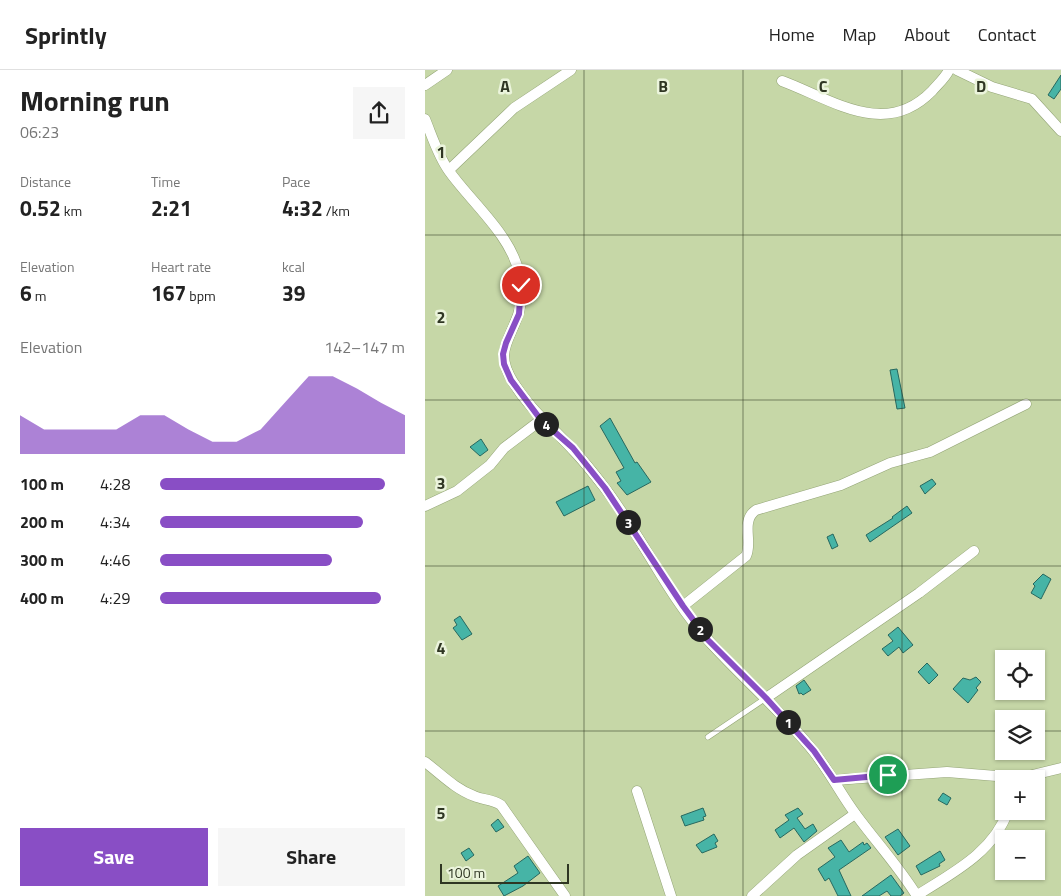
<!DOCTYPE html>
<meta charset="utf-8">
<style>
:root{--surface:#fff;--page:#f6f6f6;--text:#222;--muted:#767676;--line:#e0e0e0;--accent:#894ec5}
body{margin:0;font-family:"Titillium Web",sans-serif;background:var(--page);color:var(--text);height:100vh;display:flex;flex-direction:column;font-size:19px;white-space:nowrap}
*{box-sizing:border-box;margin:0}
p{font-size:16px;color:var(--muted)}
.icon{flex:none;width:28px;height:28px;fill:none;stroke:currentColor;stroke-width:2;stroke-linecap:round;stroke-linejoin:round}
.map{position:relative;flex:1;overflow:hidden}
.side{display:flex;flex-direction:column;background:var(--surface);width:425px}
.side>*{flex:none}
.controls{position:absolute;left:570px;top:580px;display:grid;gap:10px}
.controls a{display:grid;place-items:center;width:50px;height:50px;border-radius:0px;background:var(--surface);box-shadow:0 1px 4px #0004;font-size:25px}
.scale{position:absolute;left:15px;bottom:12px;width:129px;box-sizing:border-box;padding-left:5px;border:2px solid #2f3623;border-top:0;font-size:14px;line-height:18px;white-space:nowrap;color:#2f3623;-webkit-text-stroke:4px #ebf4dc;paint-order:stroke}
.pin{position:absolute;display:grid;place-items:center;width:42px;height:42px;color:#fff;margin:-21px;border:2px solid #fff;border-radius:50%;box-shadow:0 1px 5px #0007}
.km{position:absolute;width:25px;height:25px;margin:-12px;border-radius:50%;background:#222;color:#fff;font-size:14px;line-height:25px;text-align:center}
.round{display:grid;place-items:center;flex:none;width:52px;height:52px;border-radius:0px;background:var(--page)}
.head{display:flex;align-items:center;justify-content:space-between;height:85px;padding:0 20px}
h1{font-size:28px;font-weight:700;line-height:38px}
.stats{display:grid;grid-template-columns:repeat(3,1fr);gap:8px;height:85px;padding:5px 20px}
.stats div{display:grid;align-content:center}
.stats b{font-size:21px;font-weight:700}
.stats small{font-size:14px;font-weight:400}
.stats p{font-size:14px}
.chart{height:140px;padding:10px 20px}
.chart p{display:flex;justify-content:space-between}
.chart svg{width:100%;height:90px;margin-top:5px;fill:var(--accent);opacity:.7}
.button{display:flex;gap:10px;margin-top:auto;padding:10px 20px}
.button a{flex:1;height:58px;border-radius:0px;background:var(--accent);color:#fff;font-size:20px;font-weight:700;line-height:58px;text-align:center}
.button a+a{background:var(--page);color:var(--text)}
ul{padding:0 20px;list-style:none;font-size:16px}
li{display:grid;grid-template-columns:80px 60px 1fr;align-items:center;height:38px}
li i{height:12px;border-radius:6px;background:var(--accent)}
header{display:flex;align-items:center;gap:30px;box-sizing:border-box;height:70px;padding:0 25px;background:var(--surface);border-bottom:1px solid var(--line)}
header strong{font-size:24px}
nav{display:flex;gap:28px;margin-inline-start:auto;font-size:18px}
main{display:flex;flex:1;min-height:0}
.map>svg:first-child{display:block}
</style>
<header>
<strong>Sprintly</strong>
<nav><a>Home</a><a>Map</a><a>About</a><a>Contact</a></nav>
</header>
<main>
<section class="side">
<div class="head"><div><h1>Morning run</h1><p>06:23</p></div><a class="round"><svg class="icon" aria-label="share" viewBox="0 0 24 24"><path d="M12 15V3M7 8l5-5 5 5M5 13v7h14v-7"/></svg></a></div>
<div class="stats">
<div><p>Distance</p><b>0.52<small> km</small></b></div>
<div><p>Time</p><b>2:21</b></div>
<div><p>Pace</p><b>4:32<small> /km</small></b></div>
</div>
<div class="stats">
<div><p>Elevation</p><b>6<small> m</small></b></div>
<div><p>Heart rate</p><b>167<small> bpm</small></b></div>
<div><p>kcal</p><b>39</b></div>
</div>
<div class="chart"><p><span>Elevation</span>142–147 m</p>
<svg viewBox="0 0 160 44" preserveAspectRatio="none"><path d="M0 44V25L10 32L20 32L30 32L40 32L50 25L60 25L70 32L80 38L90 38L100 32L110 19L120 6L130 6L140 12L150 19L160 25V44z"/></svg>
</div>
<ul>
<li><b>100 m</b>4:28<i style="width:92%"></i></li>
<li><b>200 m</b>4:34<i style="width:83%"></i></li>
<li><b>300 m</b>4:46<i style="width:70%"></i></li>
<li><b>400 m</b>4:29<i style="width:90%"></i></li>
</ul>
<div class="button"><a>Save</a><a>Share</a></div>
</section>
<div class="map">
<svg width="636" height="826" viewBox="0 0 636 826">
<rect width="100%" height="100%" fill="#c6d7a7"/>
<!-- building -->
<g fill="#46b4a6" stroke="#27685f">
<path d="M636 5V19L629 29 623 25Z"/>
<path d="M472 299 480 338 472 339 465 300Z"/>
<path d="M185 348 210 393 212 392 226 412 202 425 192 413 196 411 191 402 199 398 175 356Z"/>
<path d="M56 369 63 380 55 386 45 377Z"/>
<path d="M507 409 511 414 500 424 495 416Z"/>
<path d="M163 416 170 430 139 446 131 432Z"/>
<path d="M482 436 487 443 445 472 441 465 468 448 467 447Z"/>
<path d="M408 464 413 476 407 479 402 467Z"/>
<path d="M618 504 626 509 616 529 606 523 610 516 608 514Z"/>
<path d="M35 546 47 564 37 570 28 558 32 555 29 550Z"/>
<path d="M473 557 488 575 478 583 474 577 463 586 457 579 468 571 463 565Z"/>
<path d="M502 593 513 605 504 614 493 602Z"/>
<path d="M551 607 556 612 551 618 553 620 543 633 528 619 538 608 545 610Z"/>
<path d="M379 610 386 620 378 625 376 623 374 624 371 616Z"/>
<path d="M518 723 526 728 522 735 513 730Z"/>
<path d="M278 738 281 746 278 747 279 750 260 756 256 746Z"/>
<path d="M373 738 378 744 372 748 380 759 388 754 392 761 379 772 369 758 355 768 350 760 364 750 360 745Z"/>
<path d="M73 749 79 757 71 762 66 755Z"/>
<path d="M473 759 485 776 473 785 460 767Z"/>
<path d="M289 764 293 771 290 773 292 777 277 783 271 775Z"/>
<path d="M416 770 424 782 438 772 439 775 442 773 446 778 414 800 426 826H413L404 808 400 811 393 799 410 787 403 778Z"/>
<path d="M44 778 49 785 41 791 36 783Z"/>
<path d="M515 781 520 790 514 794 515 796 496 805 491 796Z"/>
<path d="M103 786 115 803 98 816 79 826 73 816 93 803 89 796Z"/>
<path d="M466 805 479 823 475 826H466L462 821 454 826H437Z"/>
</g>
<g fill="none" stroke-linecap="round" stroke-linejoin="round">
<defs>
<path id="service" d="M283 667 341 628"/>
<g id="minor">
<path d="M532 0 567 17 607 29 636 61"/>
<path d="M357 11C408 30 460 69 507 21 513 14 520 8 524 0"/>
<path d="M0 15 22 0"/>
<path d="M0 49C7 66 13 86 24 101 46 132 86 165 94 203 97 216 97 233 93 245 83 273 70 283 88 312 105 340 127 356 148 380 159 391 169 404 179 417 217 466 242 525 284 571 318 609 358 642 389 682 405 702 416 725 432 746 452 773 474 797 492 826"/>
<path d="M24 100 89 38 146 0"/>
<path d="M0 436 32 421 65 395 79 378 116 350"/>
<path d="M258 536 321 486C328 472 315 451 331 440L416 415 465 393 505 382 601 334"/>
<path d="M341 628 494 523 549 481"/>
<path d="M0 692C16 704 30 719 49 726 58 730 67 729 76 735L140 826"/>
<path d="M409 710 522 702 595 708 636 698"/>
<path d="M212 721 246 826"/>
<path d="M327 826 372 785 430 744"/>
<path d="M491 826C527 803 568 783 583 741"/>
</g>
</defs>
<!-- service casing -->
<use href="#service" stroke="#93a476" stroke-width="6"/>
<!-- minor casing -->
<use href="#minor" stroke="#93a476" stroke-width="11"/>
<!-- service -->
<use href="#service" stroke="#fff" stroke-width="5"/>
<!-- minor -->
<use href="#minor" stroke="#fff" stroke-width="10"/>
</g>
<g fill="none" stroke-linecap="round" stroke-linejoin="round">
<defs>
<path id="route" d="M96 215 94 244 81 273 78 284 79 294 86 310 116 350 148 378 180 418 258 536 283 570 341 628 389 681 409 710 463 705"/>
</defs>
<!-- route casing -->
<use href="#route" stroke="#fff" stroke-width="10"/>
<!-- route -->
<use href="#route" stroke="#894ec5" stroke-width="6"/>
</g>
<!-- grid -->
<path fill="none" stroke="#2f3623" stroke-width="1" stroke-opacity="0.55" d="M159 0V826M318 0V826M477 0V826M0 165H636M0 330H636M0 496H636M0 661H579M611 661H636"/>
<g font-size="16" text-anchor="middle" font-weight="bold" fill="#2f3623" stroke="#ebf4dc" stroke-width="5" stroke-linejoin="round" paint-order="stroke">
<text x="80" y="22">A</text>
<text x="238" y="22">B</text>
<text x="398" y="22">C</text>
<text x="556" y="22">D</text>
<text x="16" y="88">1</text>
<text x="16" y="253">2</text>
<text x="16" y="419">3</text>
<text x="16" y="584">4</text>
<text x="16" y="749">5</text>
</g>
</svg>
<div class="controls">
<a><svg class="icon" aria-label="locate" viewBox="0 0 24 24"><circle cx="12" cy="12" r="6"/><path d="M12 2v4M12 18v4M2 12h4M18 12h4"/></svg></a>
<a><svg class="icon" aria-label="layers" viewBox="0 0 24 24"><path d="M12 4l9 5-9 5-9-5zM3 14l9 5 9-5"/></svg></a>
<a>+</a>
<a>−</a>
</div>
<div class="scale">100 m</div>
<div class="pin" style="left:463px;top:705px;background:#1e9e55"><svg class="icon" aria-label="arrive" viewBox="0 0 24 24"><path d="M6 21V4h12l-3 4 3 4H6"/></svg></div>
<div class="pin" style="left:96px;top:215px;background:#d93025"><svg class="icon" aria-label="check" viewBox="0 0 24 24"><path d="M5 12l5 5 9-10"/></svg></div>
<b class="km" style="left:363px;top:652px">1</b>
<b class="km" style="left:275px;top:559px">2</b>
<b class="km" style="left:203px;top:452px">3</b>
<b class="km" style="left:121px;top:354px">4</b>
</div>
</main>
